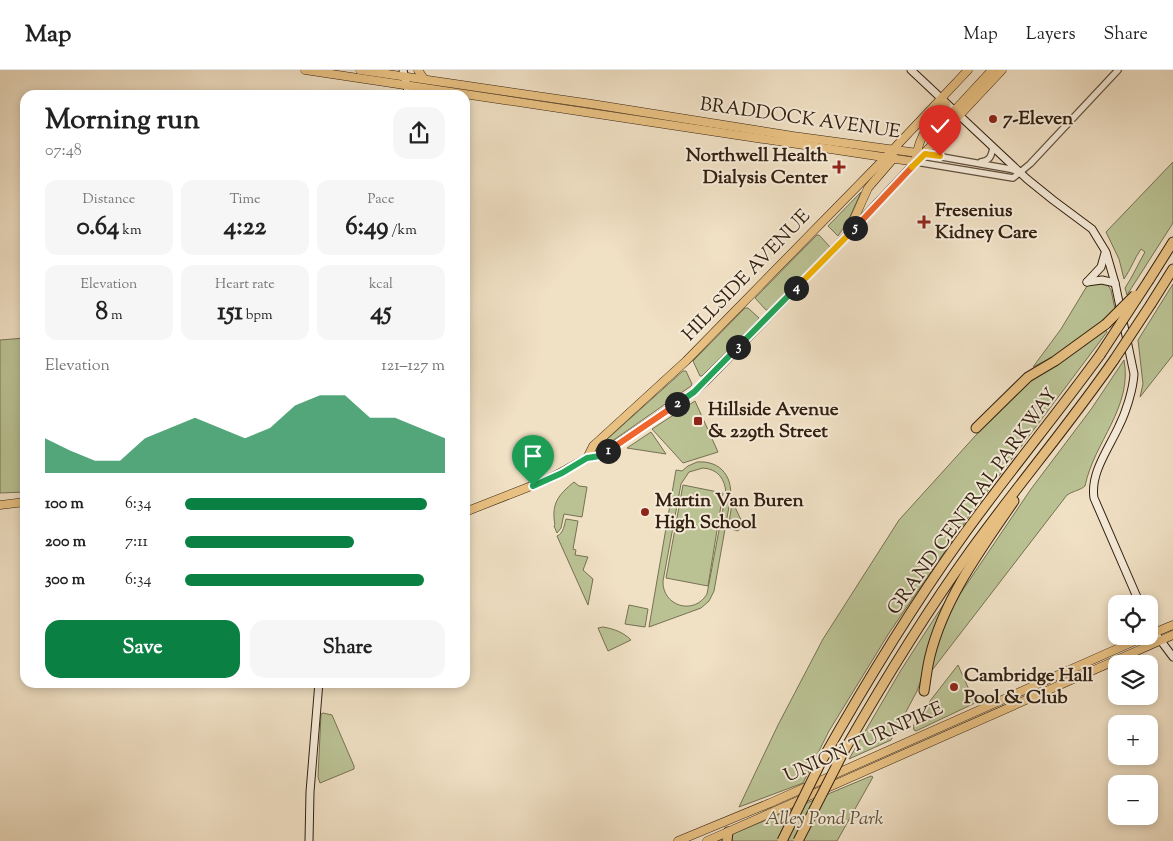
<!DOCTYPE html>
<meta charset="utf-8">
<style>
:root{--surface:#fff;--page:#f6f6f6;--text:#222;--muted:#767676;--line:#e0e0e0;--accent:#0b8043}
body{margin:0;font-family:"Sorts Mill Goudy",serif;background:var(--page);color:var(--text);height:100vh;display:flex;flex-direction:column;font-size:19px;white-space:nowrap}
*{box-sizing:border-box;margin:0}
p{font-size:16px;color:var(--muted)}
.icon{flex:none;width:28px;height:28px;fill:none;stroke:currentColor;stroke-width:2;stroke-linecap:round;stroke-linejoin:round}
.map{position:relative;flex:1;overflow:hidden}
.drawer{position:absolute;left:20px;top:20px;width:450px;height:598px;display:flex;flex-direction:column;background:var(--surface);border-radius:15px;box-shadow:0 2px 8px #0003}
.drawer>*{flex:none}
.buttons{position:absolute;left:1108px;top:525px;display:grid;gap:10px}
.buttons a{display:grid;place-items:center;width:50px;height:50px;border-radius:10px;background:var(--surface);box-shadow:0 2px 8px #0003;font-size:25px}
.pin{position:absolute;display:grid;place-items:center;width:42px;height:42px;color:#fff;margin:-51px -21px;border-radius:50% 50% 50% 0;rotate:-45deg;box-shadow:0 0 5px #0007}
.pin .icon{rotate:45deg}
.km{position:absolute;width:25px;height:25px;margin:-12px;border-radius:50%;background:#222;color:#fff;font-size:14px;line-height:25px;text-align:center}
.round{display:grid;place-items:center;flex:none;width:52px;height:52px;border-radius:15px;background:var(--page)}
.summary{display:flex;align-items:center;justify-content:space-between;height:85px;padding:0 25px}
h1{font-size:28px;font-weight:700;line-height:38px}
.stats{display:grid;grid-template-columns:repeat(3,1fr);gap:8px;height:85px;padding:5px 25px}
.stats div{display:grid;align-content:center;border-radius:12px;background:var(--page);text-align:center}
.stats b{font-size:25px;font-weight:700}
.stats small{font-size:14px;font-weight:400}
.stats p{font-size:14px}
.chart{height:140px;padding:10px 25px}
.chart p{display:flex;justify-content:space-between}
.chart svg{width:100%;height:90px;margin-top:5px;fill:var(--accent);opacity:.7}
.primary-button{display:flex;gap:10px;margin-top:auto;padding:10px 25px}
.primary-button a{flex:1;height:58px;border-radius:15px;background:var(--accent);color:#fff;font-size:20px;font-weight:700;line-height:58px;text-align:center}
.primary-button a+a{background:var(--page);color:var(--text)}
ul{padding:0 25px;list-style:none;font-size:16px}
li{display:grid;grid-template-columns:80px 60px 1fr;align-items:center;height:38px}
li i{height:12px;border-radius:6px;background:var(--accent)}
header{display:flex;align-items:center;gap:30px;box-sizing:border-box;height:70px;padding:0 25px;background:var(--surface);border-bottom:1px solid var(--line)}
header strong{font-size:24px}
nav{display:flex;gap:28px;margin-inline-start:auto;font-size:18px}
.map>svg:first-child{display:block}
</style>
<header>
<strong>Map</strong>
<nav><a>Map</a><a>Layers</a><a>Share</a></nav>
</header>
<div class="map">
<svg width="1173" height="771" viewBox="0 0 1173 771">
<rect width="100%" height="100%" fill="#f0e0c4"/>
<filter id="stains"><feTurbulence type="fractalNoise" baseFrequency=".004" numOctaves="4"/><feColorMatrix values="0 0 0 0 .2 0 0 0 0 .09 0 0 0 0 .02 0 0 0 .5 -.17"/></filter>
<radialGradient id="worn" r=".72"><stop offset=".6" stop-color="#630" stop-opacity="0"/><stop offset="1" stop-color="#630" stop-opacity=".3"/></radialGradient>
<!-- green -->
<g fill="#bac294" stroke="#767152" fill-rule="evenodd">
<path d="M1173 92V153L1127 225 1125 218C1133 206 1138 194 1145 182L1141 179C1134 189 1131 199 1124 209L1119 189 1106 162Z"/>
<path d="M861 122 848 151 838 166 828 156Z"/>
<path d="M817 165H819L830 177 768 240H766L755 228Z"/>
<path d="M1091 213 1107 214 1111 220 1115 239C1093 265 1063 282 1033 297L1061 259 1087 216Z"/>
<path d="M1173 214V285L1140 327 1143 314 1138 270Z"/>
<path d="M745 238H748L759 248 758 250 702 306H700L693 291Z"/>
<path d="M1105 258 1107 262 972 442 889 563 829 661 803 713 739 737 778 655 823 569 899 450 1025 311Z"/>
<path d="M25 268V422L0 423V270Z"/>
<path d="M1124 290C1133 337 1094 372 1085 416 1081 420 1073 421 1067 425L933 599 930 598 946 547 960 524 1031 419 1092 338Z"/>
<path d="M683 301H686L692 314 691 316 595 383 594 381Z"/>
<path d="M695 331 718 382 683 393 652 359Z"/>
<path d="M651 362 666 384 627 378Z"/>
<path d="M697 392C722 390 734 409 730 431L714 521 709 531 701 538 649 557 676 400 682 401 688 396ZM703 398C718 399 725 409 726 423L707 524C694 546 662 536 663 511L681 414 689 402Z"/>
<path d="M574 412 579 416 587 417 582 447 564 444 561 458 557 463 554 456 555 455C551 434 558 425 574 412Z"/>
<path d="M683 415 723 423 708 516 666 508Z"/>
<path d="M732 434 734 435 744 456 739 459 738 461 728 458Z"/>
<path d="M566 449 578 451 573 479 576 480 575 485 588 487 583 500 593 509 588 535 557 466C564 463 564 455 566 449Z"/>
<path d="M954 518 917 621 891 670 849 689 901 600Z"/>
<path d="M629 535 648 539 645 557 625 554Z"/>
<path d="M603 557C614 559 623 562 631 570L608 581 598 558Z"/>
<path d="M958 595 975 633 916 661 914 660 913 656 930 631Z"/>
<path d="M323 643 332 645 354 696V699L320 713 318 707 321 644Z"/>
<path d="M871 706 873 707 837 771H716Z"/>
</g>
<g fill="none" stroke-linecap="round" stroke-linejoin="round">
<defs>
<g id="tertiary">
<path d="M925 84 1010 99 1019 102"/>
<path d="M916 92 1013 108 1030 94 1118 0"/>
<path d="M981 92C990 90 991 87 993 78"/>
</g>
<g id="secondary">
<path d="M403 0 409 25"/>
<path d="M911 0 1027 109 1053 130 1092 159 1106 182 1115 213 1134 304C1133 320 1126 342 1119 356 1109 378 1090 403 1094 428L1140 534"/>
<path d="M1087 212 1101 197 1105 183"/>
<path d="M1087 212 1102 210 1115 213"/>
<path d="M1149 555 1173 587"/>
<path d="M309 771 310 722 319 612"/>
</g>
<g id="primary">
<path d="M305 0 916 92"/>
<path d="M360 0 592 34 793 66 925 84"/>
<path d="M418 0 424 9"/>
<path d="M954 41 992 0"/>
<path d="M916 88C919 65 931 51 946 34"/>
<path d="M850 158 868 118 893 89V86"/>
<path d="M587 388 593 376 686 291 885 88 968 0"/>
<path d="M0 435 25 432"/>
<path d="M465 442 549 409 587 388 599 386 694 322 705 312 838 175 1002 0"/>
<path d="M1149 565 1173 555"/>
<path d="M678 771 770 733 1146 566"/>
<path d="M707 771 1173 565"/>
</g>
<g id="motorway">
<path d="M1149 210 1173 172"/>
<path d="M1151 234 1173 199"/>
<path d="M976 358 1028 307 1055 291 1106 254"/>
<path d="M924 621C926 609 927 598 930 586 944 529 981 479 1014 431"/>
<path d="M845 679C884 611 925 544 971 480 1017 416 1069 355 1114 290"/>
<path d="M821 692C864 616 909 541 960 470 1005 407 1054 348 1100 285"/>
<path d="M727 771 728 762"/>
</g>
</defs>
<!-- tertiary casing -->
<use href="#tertiary" stroke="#62503d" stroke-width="8"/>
<!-- secondary casing -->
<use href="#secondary" stroke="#332010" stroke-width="9"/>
<!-- primary casing -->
<use href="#primary" stroke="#332010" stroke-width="9"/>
<!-- motorway casing -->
<use href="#motorway" stroke="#332010" stroke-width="11"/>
<!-- tertiary -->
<use href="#tertiary" stroke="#f5ebd9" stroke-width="5.5"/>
<!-- secondary -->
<use href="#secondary" stroke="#f5ebd9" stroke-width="7"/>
<!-- primary -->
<use href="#primary" stroke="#e8c082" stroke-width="8"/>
<!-- motorway -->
<use href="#motorway" stroke="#e8c082" stroke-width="9"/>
<defs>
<g id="motorway-bridge">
<path d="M1106 254 1135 225"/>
<path d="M1100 285 1149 210"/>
<path d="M1114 290 1151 234"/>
<path d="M782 771 821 692"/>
<path d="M798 771 845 679"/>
</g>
</defs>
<!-- motorway-bridge casing -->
<use href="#motorway-bridge" stroke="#332010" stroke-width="11" stroke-linecap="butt"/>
<!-- motorway-bridge -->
<use href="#motorway-bridge" stroke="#e8c082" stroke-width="9"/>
</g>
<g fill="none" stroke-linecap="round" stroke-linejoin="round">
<defs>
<path id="split-1" d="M533 416 562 403 587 388 600 386 608 381"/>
<path id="split-2" d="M608 381 677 334"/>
<path id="split-3" d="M677 334 694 322 738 277"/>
<path id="split-4" d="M738 277 796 218"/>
<path id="split-5" d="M796 218 855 158"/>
<path id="split-6" d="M855 158 912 97"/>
<path id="split-7" d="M912 97 925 84 940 86"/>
</defs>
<!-- split-1 casing -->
<use href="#split-1" stroke="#fff" stroke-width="10"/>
<!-- split-2 casing -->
<use href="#split-2" stroke="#fff" stroke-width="10"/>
<!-- split-3 casing -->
<use href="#split-3" stroke="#fff" stroke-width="10"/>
<!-- split-4 casing -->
<use href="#split-4" stroke="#fff" stroke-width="10"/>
<!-- split-5 casing -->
<use href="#split-5" stroke="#fff" stroke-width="10"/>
<!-- split-6 casing -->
<use href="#split-6" stroke="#fff" stroke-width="10"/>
<!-- split-7 casing -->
<use href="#split-7" stroke="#fff" stroke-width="10"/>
<!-- split-1 -->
<use href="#split-1" stroke="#22a559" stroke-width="6"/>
<!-- split-2 -->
<use href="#split-2" stroke="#f0652b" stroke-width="6"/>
<!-- split-3 -->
<use href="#split-3" stroke="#22a559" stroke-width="6"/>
<!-- split-4 -->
<use href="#split-4" stroke="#22a559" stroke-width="6"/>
<!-- split-5 -->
<use href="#split-5" stroke="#f5b400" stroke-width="6"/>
<!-- split-6 -->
<use href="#split-6" stroke="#f0652b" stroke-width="6"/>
<!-- split-7 -->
<use href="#split-7" stroke="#f5b400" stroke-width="6"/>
</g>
<!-- markers -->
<g fill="#8f2418" stroke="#f5ebd9" stroke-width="2">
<circle cx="993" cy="49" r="5"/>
<path d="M836.5 89.5h5v5h5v5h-5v5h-5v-5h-5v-5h5z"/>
<path d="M921.5 144.5h5v5h5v5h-5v5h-5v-5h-5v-5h5z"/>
<rect x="693" y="346" width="10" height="10" rx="2.5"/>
<circle cx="645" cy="442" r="5"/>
<circle cx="954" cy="617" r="5"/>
</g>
<g text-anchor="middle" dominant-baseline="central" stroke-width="4" stroke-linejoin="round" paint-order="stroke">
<!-- street labels -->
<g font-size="19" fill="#332010" stroke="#f5ebd9">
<text transform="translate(800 49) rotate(8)">BRADDOCK AVENUE</text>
<text transform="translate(747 206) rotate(-46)">HILLSIDE AVENUE</text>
<text transform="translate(973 432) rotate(-54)">GRAND CENTRAL PARKWAY</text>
<text transform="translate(864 673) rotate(-24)">UNION TURNPIKE</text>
</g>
<!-- poi labels -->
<g font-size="19" font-weight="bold" fill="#332010" stroke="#f5ebd9" text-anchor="start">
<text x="1003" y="49">7-Eleven</text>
<text x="828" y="86" text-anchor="end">Northwell Health<tspan x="828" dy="22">Dialysis Center</tspan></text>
<text x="935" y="141">Fresenius<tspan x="935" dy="22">Kidney Care</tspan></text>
<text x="708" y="340">Hillside Avenue<tspan x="708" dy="22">&amp; 229th Street</tspan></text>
<text x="655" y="431">Martin Van Buren<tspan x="655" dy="22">High School</tspan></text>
<text x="964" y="606">Cambridge Hall<tspan x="964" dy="22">Pool &amp; Club</tspan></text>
</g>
<!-- park labels -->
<g font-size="19" font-style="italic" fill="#5c5138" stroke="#f5ebd9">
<text x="824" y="749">Alley Pond Park</text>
</g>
</g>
<rect width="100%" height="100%" filter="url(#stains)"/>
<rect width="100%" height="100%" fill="url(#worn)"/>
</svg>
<div class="buttons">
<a><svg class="icon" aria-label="locate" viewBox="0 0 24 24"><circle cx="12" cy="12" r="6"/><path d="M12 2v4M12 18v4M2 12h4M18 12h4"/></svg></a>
<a><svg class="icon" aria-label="layers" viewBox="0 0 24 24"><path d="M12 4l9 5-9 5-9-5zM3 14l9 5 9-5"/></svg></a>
<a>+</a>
<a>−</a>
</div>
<div class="pin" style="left:533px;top:416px;background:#1e9e55"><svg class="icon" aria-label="arrive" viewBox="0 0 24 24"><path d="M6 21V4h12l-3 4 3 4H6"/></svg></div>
<div class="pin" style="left:940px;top:86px;background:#d93025"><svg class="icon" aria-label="check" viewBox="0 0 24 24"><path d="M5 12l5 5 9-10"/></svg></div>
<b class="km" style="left:608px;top:381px">1</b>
<b class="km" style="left:677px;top:334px">2</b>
<b class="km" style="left:738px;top:277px">3</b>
<b class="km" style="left:796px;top:218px">4</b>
<b class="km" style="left:855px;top:158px">5</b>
<section class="drawer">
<div class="summary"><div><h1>Morning run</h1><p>07:48</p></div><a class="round"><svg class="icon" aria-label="share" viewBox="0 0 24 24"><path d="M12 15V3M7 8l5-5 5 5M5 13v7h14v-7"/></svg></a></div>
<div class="stats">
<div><p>Distance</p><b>0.64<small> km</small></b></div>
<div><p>Time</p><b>4:22</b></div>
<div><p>Pace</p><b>6:49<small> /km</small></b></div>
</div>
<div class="stats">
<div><p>Elevation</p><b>8<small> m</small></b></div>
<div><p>Heart rate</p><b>151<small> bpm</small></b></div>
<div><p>kcal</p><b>45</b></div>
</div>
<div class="chart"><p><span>Elevation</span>121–127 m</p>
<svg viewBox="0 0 160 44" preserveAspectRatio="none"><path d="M0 44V27L10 33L20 38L30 38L40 27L50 22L60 17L70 22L80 27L90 22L100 11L110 6L120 6L130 17L140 17L150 22L160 27V44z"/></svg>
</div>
<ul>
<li><b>100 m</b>6:34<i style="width:93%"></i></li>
<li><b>200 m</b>7:11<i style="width:65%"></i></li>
<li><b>300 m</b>6:34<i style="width:92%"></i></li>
</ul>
<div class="primary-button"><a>Save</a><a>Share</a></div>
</section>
</div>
